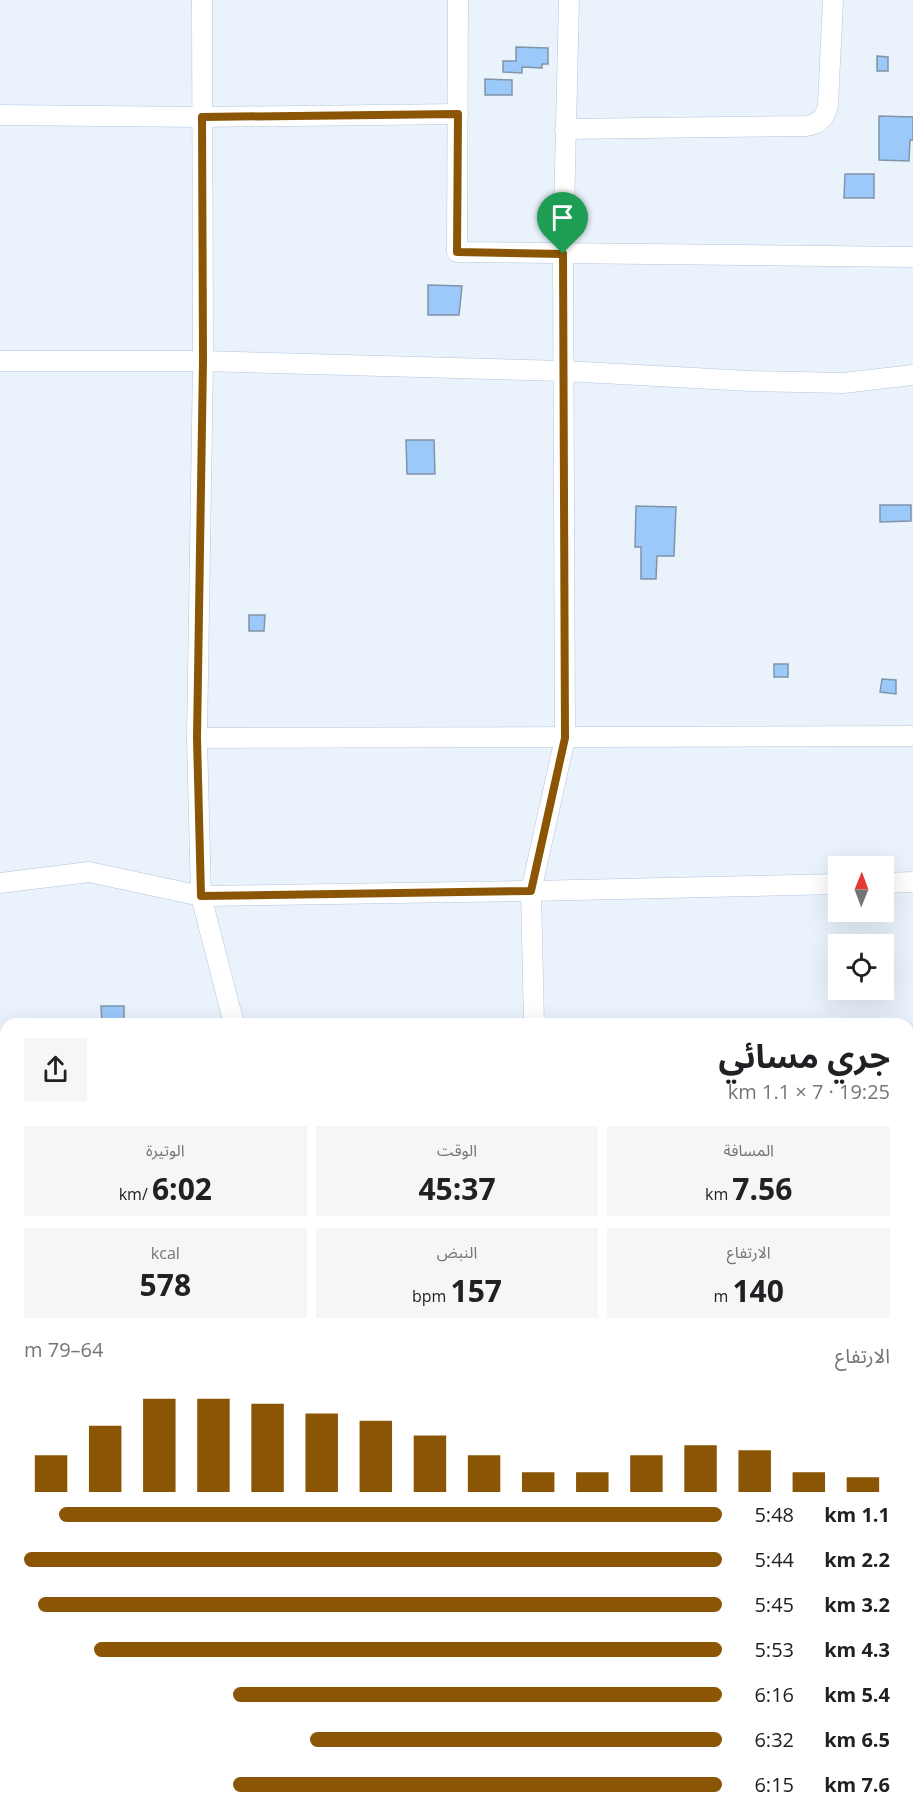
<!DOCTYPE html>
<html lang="ar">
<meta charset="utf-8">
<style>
:root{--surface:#fff;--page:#f6f6f6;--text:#202124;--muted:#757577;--accent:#8b5506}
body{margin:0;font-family:"Open Sans","Noto Sans Arabic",sans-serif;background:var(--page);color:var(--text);direction:rtl;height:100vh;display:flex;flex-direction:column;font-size:22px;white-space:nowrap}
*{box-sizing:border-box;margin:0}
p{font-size:20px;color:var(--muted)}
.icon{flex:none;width:33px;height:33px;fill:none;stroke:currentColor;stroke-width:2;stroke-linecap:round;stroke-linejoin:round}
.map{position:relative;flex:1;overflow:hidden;direction:ltr}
.drawer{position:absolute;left:0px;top:1018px;width:914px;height:802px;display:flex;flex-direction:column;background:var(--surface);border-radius:18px 18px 0 0;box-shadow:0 6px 24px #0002;direction:rtl}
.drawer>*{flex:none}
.needle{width:39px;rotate:1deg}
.buttons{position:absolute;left:828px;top:856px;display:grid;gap:12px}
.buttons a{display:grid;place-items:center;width:66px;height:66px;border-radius:0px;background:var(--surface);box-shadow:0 6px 24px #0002;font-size:30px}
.pin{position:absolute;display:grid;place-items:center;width:51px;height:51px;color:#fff;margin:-62px -26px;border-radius:50% 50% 50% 0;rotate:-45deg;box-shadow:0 0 6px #0007}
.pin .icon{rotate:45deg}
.round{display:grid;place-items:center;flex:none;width:63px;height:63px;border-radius:0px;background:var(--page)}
.overview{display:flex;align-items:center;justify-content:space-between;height:102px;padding:0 24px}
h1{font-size:33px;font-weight:700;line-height:45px}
.metrics{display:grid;grid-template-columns:repeat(3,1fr);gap:9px;height:102px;padding:6px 24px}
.metrics div{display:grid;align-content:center;border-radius:0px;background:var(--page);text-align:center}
.metrics b{font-size:30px;font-weight:700}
.metrics small{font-size:16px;font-weight:400}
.metrics p{font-size:16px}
.chart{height:168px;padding:12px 24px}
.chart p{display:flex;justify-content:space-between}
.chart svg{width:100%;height:108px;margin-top:6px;stroke:var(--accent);stroke-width:6}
ul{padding:0 24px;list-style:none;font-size:20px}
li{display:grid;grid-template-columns:96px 72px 1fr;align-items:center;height:45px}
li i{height:15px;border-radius:8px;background:var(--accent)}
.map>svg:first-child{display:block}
</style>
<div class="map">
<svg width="913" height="1820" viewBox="0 0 913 1820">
<rect width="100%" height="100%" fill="#eaf3fc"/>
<!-- green -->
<g fill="#f7d8b9">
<path d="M0 1425H6V1719L0 1712Z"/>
<path d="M908 1503 913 1511V1820H88L84 1815H908Z"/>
</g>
<!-- water -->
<path fill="#76a2d1" stroke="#6284a7" stroke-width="1.5" d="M0 1732 6 1739V1815H70L75 1820H0Z"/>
<!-- building -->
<g fill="#9bc9fa" stroke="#8194a8" stroke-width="1.5">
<path d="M516 47 548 48V64H542V68L522 67V73L503 72V61H516Z"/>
<path d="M877 56 888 57V71H877Z"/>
<path d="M485 79 512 80V95H485Z"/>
<path d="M879 116 913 117V140H910L909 161 879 160Z"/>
<path d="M845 174H874V198H844Z"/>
<path d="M428 285 462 286 459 315H428Z"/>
<path d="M406 440H434L435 474H407Z"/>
<path d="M880 505H911V521L880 522Z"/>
<path d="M636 506 676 507 674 556H657L656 579H641V547H635Z"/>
<path d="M249 615H265L264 631H249Z"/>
<rect x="774" y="664" width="14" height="13"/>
<path d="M882 679 896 680V694L880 692Z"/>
<path d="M101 1006H124V1024H102Z"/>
</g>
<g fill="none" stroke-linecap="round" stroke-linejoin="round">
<defs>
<g id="minor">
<path d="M202 0 203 361 197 738 201 896 234 1024"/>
<path d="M458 0 457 252 913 257"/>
<path d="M0 115 202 117 458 114"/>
<path d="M565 129 807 126C819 124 826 117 828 104L833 0"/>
<path d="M0 361H203L564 371 750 381 843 383 913 375"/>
<path d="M197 738 913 736"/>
<path d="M0 883 89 872 201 896 531 891 838 884"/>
<path d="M884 883 913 882"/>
<path d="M534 1024 531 891 565 738 563 254 569 0"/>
<path d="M609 1815V1820"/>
<path d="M909 1820 913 1815"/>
</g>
</defs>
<!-- minor casing -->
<use href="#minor" stroke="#b2c6dc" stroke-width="21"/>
<!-- path -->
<g stroke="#a1aab3" stroke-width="2" stroke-dasharray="3 3" stroke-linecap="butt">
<path d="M908 1075 913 1074"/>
<path d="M0 1212H6"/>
</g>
<!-- minor -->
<use href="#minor" stroke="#fff" stroke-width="20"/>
</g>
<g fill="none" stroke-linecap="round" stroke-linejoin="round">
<defs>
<path id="route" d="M458 114 457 252 563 254 565 738 531 891 201 896 197 738 203 361 202 117Z"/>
</defs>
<!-- route casing -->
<use href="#route" stroke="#fff" stroke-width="12"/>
<!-- route -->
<use href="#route" stroke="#8b5506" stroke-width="8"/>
</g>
</svg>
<div class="buttons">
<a><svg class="needle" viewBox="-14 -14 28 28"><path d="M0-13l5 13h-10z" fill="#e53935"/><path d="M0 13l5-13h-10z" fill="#757577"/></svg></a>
<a><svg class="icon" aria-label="locate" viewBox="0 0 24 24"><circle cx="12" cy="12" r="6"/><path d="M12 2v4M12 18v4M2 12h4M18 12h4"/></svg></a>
</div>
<div class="pin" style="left:563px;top:254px;background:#1e9e55"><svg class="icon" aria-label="arrive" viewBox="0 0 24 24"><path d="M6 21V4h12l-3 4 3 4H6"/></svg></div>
<section class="drawer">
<div class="overview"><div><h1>جري مسائي</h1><p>19:25 · 7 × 1.1 km</p></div><a class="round"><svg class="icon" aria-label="share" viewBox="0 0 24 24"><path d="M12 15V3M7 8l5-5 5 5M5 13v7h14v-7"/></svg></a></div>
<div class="metrics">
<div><p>المسافة</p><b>7.56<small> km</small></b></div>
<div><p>الوقت</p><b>45:37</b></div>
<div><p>الوتيرة</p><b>6:02<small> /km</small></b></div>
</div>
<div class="metrics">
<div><p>الارتفاع</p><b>140<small> m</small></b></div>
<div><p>النبض</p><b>157<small> bpm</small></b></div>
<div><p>kcal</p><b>578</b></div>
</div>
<div class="chart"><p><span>الارتفاع</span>64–79 m</p>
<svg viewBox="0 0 160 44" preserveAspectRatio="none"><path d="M5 44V29M15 44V17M25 44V6M35 44V6M45 44V8M55 44V12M65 44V15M75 44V21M85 44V29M95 44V36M105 44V36M115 44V29M125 44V25M135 44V27M145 44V36M155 44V38"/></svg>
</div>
<ul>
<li><b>1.1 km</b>5:48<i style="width:95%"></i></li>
<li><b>2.2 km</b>5:44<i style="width:100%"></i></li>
<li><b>3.2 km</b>5:45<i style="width:98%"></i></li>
<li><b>4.3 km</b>5:53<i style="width:90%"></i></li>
<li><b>5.4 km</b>6:16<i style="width:70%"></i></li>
<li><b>6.5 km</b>6:32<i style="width:59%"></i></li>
<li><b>7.6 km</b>6:15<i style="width:70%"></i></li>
</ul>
</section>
</div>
